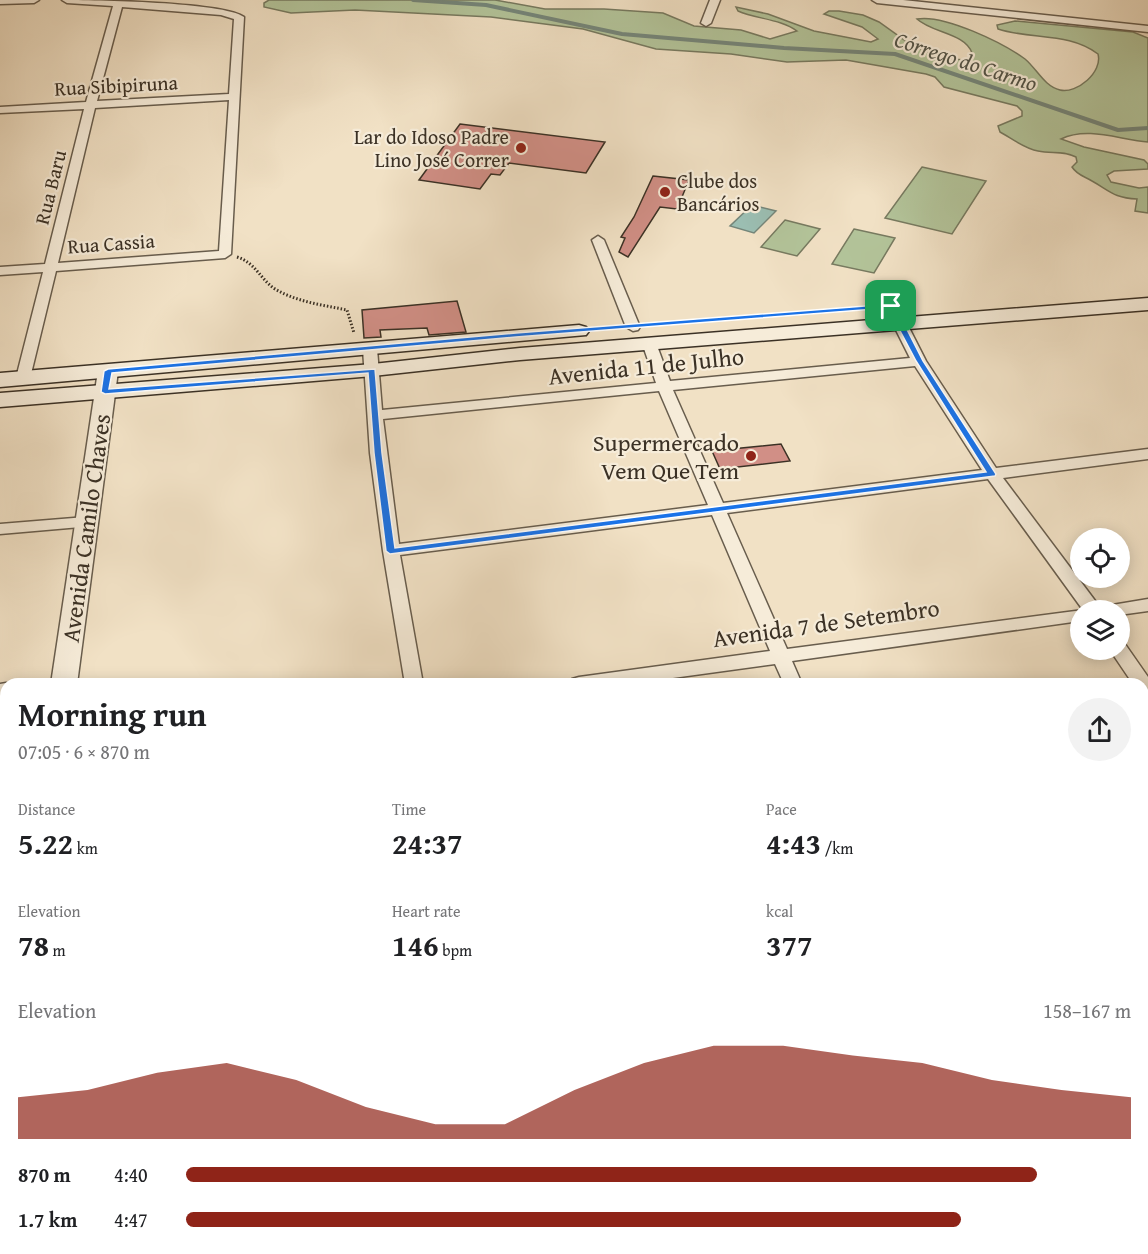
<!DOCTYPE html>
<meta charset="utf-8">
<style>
:root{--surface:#fff;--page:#f2f2f2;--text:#202124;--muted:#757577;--accent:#8f2418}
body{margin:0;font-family:"Gentium Book Plus",serif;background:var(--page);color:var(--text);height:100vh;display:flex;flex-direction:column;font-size:22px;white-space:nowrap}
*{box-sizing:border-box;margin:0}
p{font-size:20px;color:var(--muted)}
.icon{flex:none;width:33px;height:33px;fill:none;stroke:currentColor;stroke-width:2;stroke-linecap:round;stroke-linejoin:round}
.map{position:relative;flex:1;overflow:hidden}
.side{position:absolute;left:0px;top:678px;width:1149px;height:576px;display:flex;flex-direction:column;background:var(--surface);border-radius:18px 18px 0 0;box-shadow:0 3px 15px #0003}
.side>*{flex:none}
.fabs{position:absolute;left:1070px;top:528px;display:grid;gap:12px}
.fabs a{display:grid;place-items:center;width:60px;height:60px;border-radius:50%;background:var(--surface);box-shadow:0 3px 15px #0003;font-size:30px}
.pin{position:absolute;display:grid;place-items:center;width:51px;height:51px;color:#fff;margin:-26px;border-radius:12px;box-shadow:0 3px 9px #0006}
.round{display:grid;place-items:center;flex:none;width:63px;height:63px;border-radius:32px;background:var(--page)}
.headline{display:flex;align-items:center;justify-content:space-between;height:102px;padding:0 18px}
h1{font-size:33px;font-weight:700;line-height:45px}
.stats{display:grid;grid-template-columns:repeat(3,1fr);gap:9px;height:102px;padding:6px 18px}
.stats div{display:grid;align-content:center}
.stats b{font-size:30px;font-weight:700}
.stats small{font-size:16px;font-weight:400}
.stats p{font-size:16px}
.chart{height:168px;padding:12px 18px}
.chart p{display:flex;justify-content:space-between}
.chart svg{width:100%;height:108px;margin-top:6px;fill:var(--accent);opacity:.7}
ul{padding:0 18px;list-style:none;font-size:20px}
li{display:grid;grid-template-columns:96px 72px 1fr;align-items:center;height:45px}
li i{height:15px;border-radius:8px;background:var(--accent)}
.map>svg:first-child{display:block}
</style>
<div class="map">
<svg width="1148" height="1254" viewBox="0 0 1148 1254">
<rect width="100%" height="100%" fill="#f1e1c5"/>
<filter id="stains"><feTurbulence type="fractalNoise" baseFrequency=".00333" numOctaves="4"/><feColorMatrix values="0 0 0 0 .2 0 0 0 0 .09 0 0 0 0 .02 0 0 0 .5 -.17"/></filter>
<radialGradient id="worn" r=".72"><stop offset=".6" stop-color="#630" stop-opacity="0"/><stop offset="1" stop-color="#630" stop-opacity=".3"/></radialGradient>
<!-- green -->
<g fill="#b3c49a" stroke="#777a60" stroke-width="1.5">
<path d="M269 0H495L545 9H604L663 13 694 26 741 30 770 39 797 31C781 19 756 19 738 11L736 7 768 14 814 31 871 42 878 39 862 27 824 14 829 11H839L863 15 879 22 910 44 939 57 963 60 971 57 972 53C965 33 932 33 917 19 944 14 1003 43 1025 59 1037 69 1044 86 1060 90 1077 94 1103 72 1098 54 1069 32 1032 40 998 29L997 25 1015 21 1133 32 1148 38V142C1120 140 1088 126 1061 139L1084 147 1144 160 1148 164V169L1114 171 1107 175 1111 182 1139 188 1148 187V213L1135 211 1137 199C1114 198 1110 191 1092 181 1084 176 1077 175 1072 167L1077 162 1076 157C1063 150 1052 154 1038 151 1025 149 1011 138 1000 132L998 126 1022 116V111L1017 106 944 87 935 77 926 74 846 60 787 62 731 54 656 49 583 29 491 17 355 10 291 13 264 7V3Z"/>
<path d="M922 167 986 181 952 234 885 218Z"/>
<path d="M785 220 820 229 797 256 761 247Z"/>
<path d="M854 229 895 238 874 273 832 264Z"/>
</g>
<!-- water -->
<path fill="#9bbeb2" stroke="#75867a" stroke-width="1.5" d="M752 205 776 211 754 233 730 226Z"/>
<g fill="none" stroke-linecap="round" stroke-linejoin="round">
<!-- stream -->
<path stroke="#75867a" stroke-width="4" d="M413 0 486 5 622 34 784 48 895 54 1118 130 1148 128"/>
</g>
<!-- building -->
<g fill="#d18f86" stroke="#3b3125" stroke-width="1.5">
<path d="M460 124 605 142 586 173 509 163 500 175 491 174 480 189 419 180Z"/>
<path d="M653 176 689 180 677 209 660 207 628 257 619 252 625 238 621 237 634 217Z"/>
<path d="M457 301 466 332 429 335 427 328 380 330 381 337 364 338 362 310Z"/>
<path d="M781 444 790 461 720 469 712 451Z"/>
</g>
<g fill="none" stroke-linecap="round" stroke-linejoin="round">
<defs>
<g id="minor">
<path d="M0 0H39L34 3 0 4Z"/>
<path d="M62 0C93 0 224 2 244 17L231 254 225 258 56 271 30 378 23 382 16 378 43 272 0 275V267L45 264 84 109 0 113V107L86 102 113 6 67 3ZM122 7 221 15 234 19 229 94 97 101ZM229 100 219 251 58 263 95 108Z"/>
<path d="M710 0H720L711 23 706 26 701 23Z"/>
<path d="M872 0H903L1148 26V32L877 3Z"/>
<path d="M598 236 604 240 640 327 638 330 633 331 626 327 592 240Z"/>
<path d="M891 302 898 306 926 361 996 468 1148 449V459L1003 478 1102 610H1080V621L792 661 802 684H784L775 664 629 684H570L572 679 579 677 770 651 712 515 400 555 423 684H405L383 551 370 453 363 349 365 346H375L377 349 382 410 656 383 642 343 649 339 656 343 670 381 910 358 884 306ZM915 366 982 470 723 503 673 390ZM659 391 708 505 399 544 383 419ZM988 479 1083 610 787 649 727 513Z"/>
<path d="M86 517 92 518 94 522 92 526 0 534V524Z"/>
<path d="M1148 599V611L1119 615V610H1103L1106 606Z"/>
<path d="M1119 642 1125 644 1148 677V698L1143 696V684H1133L1110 650H1119Z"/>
<path d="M6 683 9 684H6V697L0 698V684Z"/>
<path d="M1148 801V817L1143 818V802Z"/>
<path d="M6 894V912L0 913V895Z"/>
<path d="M1148 1080V1104L1143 1105V1081Z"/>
<rect x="0" y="1180" width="6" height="26"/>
<path d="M486 1248H512L513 1254H487Z"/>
<path d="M1031 1248H1058L1060 1254H1033Z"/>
</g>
<g id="tertiary">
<path d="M108 365 115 367 118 371 77 684H51L98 371 101 367Z"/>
<path d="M6 992V1049L0 1052V994Z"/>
</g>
<g id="secondary">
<path d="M1148 298V310L520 360 373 376 0 407V393L373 364 520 348Z"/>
<path d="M579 325 586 327 589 331 586 335 0 387V373Z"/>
</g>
</defs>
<!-- minor casing -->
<use href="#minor" stroke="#685d4d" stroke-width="3"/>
<!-- tertiary casing -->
<use href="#tertiary" stroke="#685d4d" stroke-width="3"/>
<!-- secondary casing -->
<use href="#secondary" stroke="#3b3125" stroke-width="3"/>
<!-- path -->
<path stroke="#3b3125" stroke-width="3" stroke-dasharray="1.5 2" stroke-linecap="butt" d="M237 257C256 263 260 279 275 289 297 302 323 305 347 310L354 333"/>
<!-- minor -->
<use href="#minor" fill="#f6ecd9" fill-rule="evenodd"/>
<!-- tertiary -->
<use href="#tertiary" fill="#f6ecd9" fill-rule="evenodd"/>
<!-- secondary -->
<use href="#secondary" fill="#f6ecd9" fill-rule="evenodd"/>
</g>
<!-- route -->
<path fill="#1a73e8" stroke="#fff" stroke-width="1.5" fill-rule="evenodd" d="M891 304 895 306 923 361 996 474 995 476 390 554 386 551 374 453 368 373 105 394 101 392 104 371 108 369 516 333ZM888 308 916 361 986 472 395 548 382 453 375 369 109 389 112 373 516 337Z"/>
<!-- markers -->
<g fill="#8f2418" stroke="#f6ecd9" stroke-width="2">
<circle cx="521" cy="148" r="6"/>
<circle cx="665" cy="192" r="6"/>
<circle cx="751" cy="456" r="6"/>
</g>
<g text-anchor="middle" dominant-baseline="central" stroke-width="4.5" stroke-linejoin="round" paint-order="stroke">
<!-- far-street labels -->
<g font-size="20" fill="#3b3125" stroke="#f6ecd9">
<text transform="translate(116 85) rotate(-3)">Rua Sibipiruna</text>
<text transform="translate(50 187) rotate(-76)">Rua Baru</text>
<text transform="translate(111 243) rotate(-4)">Rua Cassia</text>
</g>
<!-- far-poi labels -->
<g font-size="20" fill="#3b3125" stroke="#f6ecd9" text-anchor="end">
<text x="509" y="136">Lar do Idoso Padre<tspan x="509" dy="23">Lino José Correr</tspan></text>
<text x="677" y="180" text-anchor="start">Clube dos<tspan x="677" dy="23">Bancários</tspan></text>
</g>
<!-- far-water labels -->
<g font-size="22" font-style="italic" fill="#535448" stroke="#f6ecd9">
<text transform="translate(966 61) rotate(18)">Córrego do Carmo</text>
</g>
<!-- street labels -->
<g font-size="24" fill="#3b3125" stroke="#f6ecd9">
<text transform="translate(646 366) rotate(-6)">Avenida 11 de Julho</text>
<text transform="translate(86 528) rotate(-82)">Avenida Camilo Chaves</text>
<text transform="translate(826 623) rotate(-8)">Avenida 7 de Setembro</text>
</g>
<!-- poi labels -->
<g font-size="24" fill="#3b3125" stroke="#f6ecd9" text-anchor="end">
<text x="739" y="442">Supermercado<tspan x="739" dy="28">Vem Que Tem</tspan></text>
</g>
</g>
<rect width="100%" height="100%" filter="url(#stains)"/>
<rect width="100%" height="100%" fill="url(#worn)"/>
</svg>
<div class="fabs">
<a><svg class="icon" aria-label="locate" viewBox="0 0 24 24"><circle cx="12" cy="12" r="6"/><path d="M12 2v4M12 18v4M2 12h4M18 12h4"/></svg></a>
<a><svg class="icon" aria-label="layers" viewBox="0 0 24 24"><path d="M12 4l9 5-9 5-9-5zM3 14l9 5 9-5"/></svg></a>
</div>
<div class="pin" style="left:891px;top:306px;background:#1e9e55"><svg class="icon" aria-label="arrive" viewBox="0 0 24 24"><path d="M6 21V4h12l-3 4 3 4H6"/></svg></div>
<section class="side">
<div class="headline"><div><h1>Morning run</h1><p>07:05 · 6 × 870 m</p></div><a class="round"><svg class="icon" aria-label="share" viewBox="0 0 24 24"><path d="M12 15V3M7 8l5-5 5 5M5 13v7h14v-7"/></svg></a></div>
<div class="stats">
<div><p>Distance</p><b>5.22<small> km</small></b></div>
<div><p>Time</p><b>24:37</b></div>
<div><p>Pace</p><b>4:43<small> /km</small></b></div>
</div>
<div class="stats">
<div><p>Elevation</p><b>78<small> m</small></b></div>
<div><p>Heart rate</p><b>146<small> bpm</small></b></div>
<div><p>kcal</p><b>377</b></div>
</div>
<div class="chart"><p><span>Elevation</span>158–167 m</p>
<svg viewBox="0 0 160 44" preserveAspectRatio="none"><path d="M0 44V27L10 24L20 17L30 13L40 20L50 31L60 38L70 38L80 24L90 13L100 6L110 6L120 10L130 13L140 20L150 24L160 27V44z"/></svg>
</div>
<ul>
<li><b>870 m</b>4:40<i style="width:90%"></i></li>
<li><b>1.7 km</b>4:47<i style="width:82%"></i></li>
</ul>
</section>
</div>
